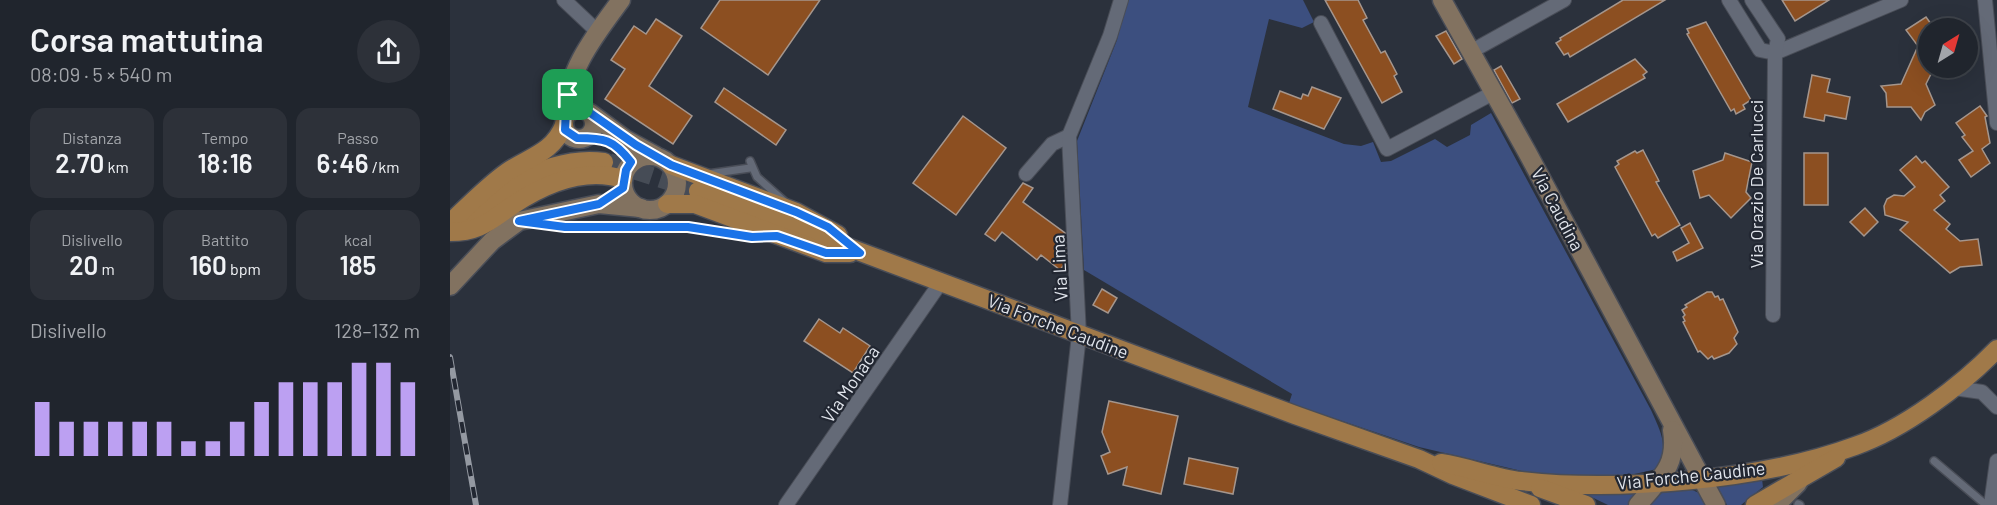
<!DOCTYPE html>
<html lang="it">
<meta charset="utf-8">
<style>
:root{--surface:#20252d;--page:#2d3139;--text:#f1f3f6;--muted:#a2a5aa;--line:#3d4249;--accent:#bca0f2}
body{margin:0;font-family:Barlow,sans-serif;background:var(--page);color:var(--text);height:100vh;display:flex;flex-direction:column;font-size:22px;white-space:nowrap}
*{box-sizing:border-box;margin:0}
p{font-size:20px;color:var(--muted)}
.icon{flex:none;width:33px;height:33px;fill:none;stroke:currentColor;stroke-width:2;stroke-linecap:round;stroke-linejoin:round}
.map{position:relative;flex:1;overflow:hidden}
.drawer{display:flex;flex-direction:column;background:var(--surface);width:450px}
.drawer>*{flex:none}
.needle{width:39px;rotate:37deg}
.fabs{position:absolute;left:1468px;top:18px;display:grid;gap:12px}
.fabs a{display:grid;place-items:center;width:60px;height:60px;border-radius:50%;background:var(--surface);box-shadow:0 6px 24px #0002,0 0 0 2px var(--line);font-size:30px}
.pin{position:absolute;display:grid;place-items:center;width:51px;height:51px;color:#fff;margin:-26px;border-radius:12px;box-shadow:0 3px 9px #0006}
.round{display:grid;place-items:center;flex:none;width:63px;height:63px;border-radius:32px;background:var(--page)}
.summary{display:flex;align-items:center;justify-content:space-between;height:102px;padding:0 30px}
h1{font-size:33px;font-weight:600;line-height:45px}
.stats{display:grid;grid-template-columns:repeat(3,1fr);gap:9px;height:102px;padding:6px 30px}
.stats div{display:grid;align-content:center;border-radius:15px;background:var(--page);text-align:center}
.stats b{font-size:26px;font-weight:600}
.stats small{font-size:16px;font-weight:400}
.stats p{font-size:16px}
.chart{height:168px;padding:12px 30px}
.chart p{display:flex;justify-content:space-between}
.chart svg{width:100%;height:108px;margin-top:6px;stroke:var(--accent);stroke-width:6}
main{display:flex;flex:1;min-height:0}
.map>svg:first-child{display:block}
</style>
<main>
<section class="drawer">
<div class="summary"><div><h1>Corsa mattutina</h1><p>08:09 · 5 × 540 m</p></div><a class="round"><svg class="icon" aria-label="share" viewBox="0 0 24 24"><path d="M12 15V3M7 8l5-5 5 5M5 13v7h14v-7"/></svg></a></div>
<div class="stats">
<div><p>Distanza</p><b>2.70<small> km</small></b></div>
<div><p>Tempo</p><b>18:16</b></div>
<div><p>Passo</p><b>6:46<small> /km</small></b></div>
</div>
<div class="stats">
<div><p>Dislivello</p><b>20<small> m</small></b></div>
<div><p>Battito</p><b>160<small> bpm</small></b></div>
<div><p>kcal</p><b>185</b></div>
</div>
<div class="chart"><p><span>Dislivello</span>128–132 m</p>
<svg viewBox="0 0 160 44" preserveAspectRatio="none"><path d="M5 44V22M15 44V30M25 44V30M35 44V30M45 44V30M55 44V30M65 44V38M75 44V38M85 44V30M95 44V22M105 44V14M115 44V14M125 44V14M135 44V6M145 44V6M155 44V14"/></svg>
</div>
</section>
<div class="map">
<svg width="1547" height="505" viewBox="0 0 1547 505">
<rect width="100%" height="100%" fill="#2b313c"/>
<!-- green -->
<g fill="#3c4f7f">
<path d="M676 0H853L864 22 852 28 819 19 798 107 894 144 911 146 923 142 931 162 941 161 985 139 997 147 1020 135 1021 125 1041 113 1201 410C1211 433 1219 445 1207 469L1180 475 1098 477 969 447 839 403 842 394 634 270 627 141 667 40Z"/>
<path d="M1312 479 1313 487 1291 505H1277L1266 484Z"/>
<path d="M1240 489 1256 496 1262 505H1195L1214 490Z"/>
<path d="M1186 490 1189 494 1178 505H1158L1131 492Z"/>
</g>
<!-- building -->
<g fill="#8c4f21" stroke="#a5968d" stroke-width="1.5">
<path d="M270 0H370L318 75 251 28Z"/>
<path d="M875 0H908L917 18 913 20 931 53 935 51 947 74 944 76 952 92 932 103Z"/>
<path d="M1173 0H1215L1120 57 1118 53 1114 55 1106 43 1111 40 1110 38Z"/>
<path d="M1332 0H1379L1345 21Z"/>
<path d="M1476 17 1484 28H1479V68H1484L1476 84 1485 105 1475 112 1471 120 1461 107H1437L1436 93 1431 86 1451 84 1468 46 1456 30Z"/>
<path d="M206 19 232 36 199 86 242 116 223 144 155 99 175 69 161 60 184 26 196 34Z"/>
<path d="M1256 22 1301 100 1293 105 1295 109 1286 114 1284 109 1281 111 1237 34 1239 33 1237 29Z"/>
<path d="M996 31 1012 59 1004 64 986 36Z"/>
<path d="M1185 59 1197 72 1193 75 1195 78 1118 122 1107 104Z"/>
<path d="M1051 66 1070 99 1062 103 1044 70Z"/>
<path d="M1362 75 1380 79 1377 92 1400 97 1396 119 1375 115 1374 121 1354 117Z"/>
<path d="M862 87 891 98 874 129 823 109 830 91 851 99 853 94 858 96Z"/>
<path d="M274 88 336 130 326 145 265 102Z"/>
<path d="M1530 106 1537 116 1535 117 1540 143 1532 149 1540 163 1521 177 1509 160 1523 151 1512 137 1515 135 1506 123Z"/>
<path d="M513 116 556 148 506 215 463 183Z"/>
<path d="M1193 150 1209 181 1206 182 1230 225 1208 238 1205 234 1202 236 1165 167 1169 164 1167 161 1185 151 1187 153Z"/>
<path d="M1275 153 1302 162 1296 192 1301 198 1281 218 1259 195 1250 198 1243 171 1273 160Z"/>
<rect x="1354" y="153" width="24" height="52"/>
<path d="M1466 156 1472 163 1475 161 1499 187 1490 195 1495 201 1484 210 1500 224 1496 229 1510 241 1528 239 1532 265 1510 267 1500 273 1450 230 1458 222 1435 215 1434 206 1437 199 1444 195 1454 196 1465 187 1450 170Z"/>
<path d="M573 183 583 188 573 202 615 233 616 262 610 270 591 255 587 260 552 232 545 241 535 234Z"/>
<path d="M1415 208 1428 222 1414 236 1400 222Z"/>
<path d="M1240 223 1253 248 1227 261 1223 252 1239 243 1231 228Z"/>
<path d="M652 289 667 298 658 313 643 305Z"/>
<path d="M1257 292H1262L1265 297 1268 296 1270 300 1273 299 1288 332 1284 338 1287 344 1279 353 1264 359 1262 356 1258 359 1250 351 1248 352 1233 322 1235 321 1233 317 1235 315 1232 310 1237 307 1235 305Z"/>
<path d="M369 319 390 333 393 328 420 346 403 373 354 341Z"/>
<path d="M659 401 728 416 711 494 673 485 677 467 658 474 651 456 660 452 652 432Z"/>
<path d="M739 458 788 468 783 494 734 484Z"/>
</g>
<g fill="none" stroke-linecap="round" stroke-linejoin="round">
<!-- primary-tunnel -->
<path stroke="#464c56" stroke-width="18" stroke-dasharray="18 9" stroke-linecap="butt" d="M159 162 248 191"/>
<defs>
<g id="lane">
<path d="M300 161 307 177 334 201"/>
<path d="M258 174 300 168"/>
<path d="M87 223C136 229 186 224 236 227 262 229 288 238 315 236"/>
<path d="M1484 461 1536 505"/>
<path d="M1348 504 1350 505"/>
</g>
<g id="street">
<path d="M114 0 148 32"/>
<path d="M1279 0 1310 50 1325 53 1451 0"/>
<path d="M1302 0 1328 39 1325 53 1323 315"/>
<path d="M1535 0 1547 123"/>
<path d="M871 23 937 149 1043 93"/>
<path d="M1022 51 1114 0"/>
<path d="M576 174 602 144 619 136"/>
<path d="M1504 388 1532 392 1547 407"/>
<path d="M336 505 491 282"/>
<path d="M610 505 629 335 619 136 660 36 671 0"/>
<path d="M1541 505 1547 461"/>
</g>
<g id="secondary">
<path d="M992 0 1077 152 1266 505"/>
<circle cx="129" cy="124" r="15"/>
<path d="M140 113 175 139 206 156"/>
<path d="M116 116C115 72 146 34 171 0"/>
<circle cx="200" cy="183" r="27"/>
<path d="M0 286 42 241 69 221 149 204 191 208"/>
<path d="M1188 505C1209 479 1228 467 1222 430"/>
<path d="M1326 505 1348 483"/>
</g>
<g id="primary">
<path d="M221 165 346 212 388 235"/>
<path d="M248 191 845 415 969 459 1003 475 1081 505"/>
<path d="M217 204H245L376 253H400"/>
<path d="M17 222C32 215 44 200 57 190 83 170 122 157 154 162"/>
<path d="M0 223C18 206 36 187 57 172 79 157 103 153 114 125"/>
<path d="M0 232C30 232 39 221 63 205 96 183 134 167 173 179"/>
<path d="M991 463C1018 467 1045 478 1071 481 1169 492 1313 480 1405 446 1454 429 1511 386 1547 349"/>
<path d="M1090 488 1136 505"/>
<path d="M1305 505 1386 458"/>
</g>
</defs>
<!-- lane casing -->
<use href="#lane" stroke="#494d57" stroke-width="10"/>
<!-- street casing -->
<use href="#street" stroke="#494d57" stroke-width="16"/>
<!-- secondary casing -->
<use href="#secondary" stroke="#494d57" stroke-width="21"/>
<!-- primary casing -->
<use href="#primary" stroke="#494d57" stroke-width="21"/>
<!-- lane -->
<use href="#lane" stroke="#646a77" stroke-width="7"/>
<!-- street -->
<use href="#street" stroke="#646a77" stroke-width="14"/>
<!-- secondary -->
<use href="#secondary" stroke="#827260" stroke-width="18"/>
<!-- primary -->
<use href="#primary" stroke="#a07949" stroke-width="18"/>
<defs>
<path id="rail" d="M0 357 26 505"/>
</defs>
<!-- rail casing -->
<use href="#rail" stroke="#9499a2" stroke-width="6"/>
<!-- rail -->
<use href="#rail" stroke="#222732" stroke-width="4" stroke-dasharray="11" stroke-linecap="butt"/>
</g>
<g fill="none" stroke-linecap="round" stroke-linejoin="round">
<defs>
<path id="route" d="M122 85 136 110 186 145 221 165 346 212 378 227 410 253H376L327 236 302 237 238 227H115L69 221 149 204 173 188 176 170 181 162C163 139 154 138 127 138L115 130 116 110Z"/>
</defs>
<!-- route casing -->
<use href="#route" stroke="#fff" stroke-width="12"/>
<!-- route -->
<use href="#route" stroke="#1a73e8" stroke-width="8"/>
</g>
<g text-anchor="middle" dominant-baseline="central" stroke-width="4.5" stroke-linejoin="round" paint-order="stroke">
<!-- street labels -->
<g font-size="18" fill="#e1e5ec" stroke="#222732">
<text transform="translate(1306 184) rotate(-90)">Via Orazio De Carlucci</text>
<text transform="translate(1108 209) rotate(62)">Via Caudina</text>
<text transform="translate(609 268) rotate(-93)">Via Lima</text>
<text transform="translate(608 326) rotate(21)">Via Forche Caudine</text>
<text transform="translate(400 384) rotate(-56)">Via Monaca</text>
<text transform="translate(1241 475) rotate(-6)">Via Forche Caudine</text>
</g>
</g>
</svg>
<div class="fabs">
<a><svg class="needle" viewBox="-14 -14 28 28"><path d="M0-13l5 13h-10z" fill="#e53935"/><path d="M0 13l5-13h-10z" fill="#a2a5aa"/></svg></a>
</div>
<div class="pin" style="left:118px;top:95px;background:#1e9e55"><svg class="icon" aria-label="arrive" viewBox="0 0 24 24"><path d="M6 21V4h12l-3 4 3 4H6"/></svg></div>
</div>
</main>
